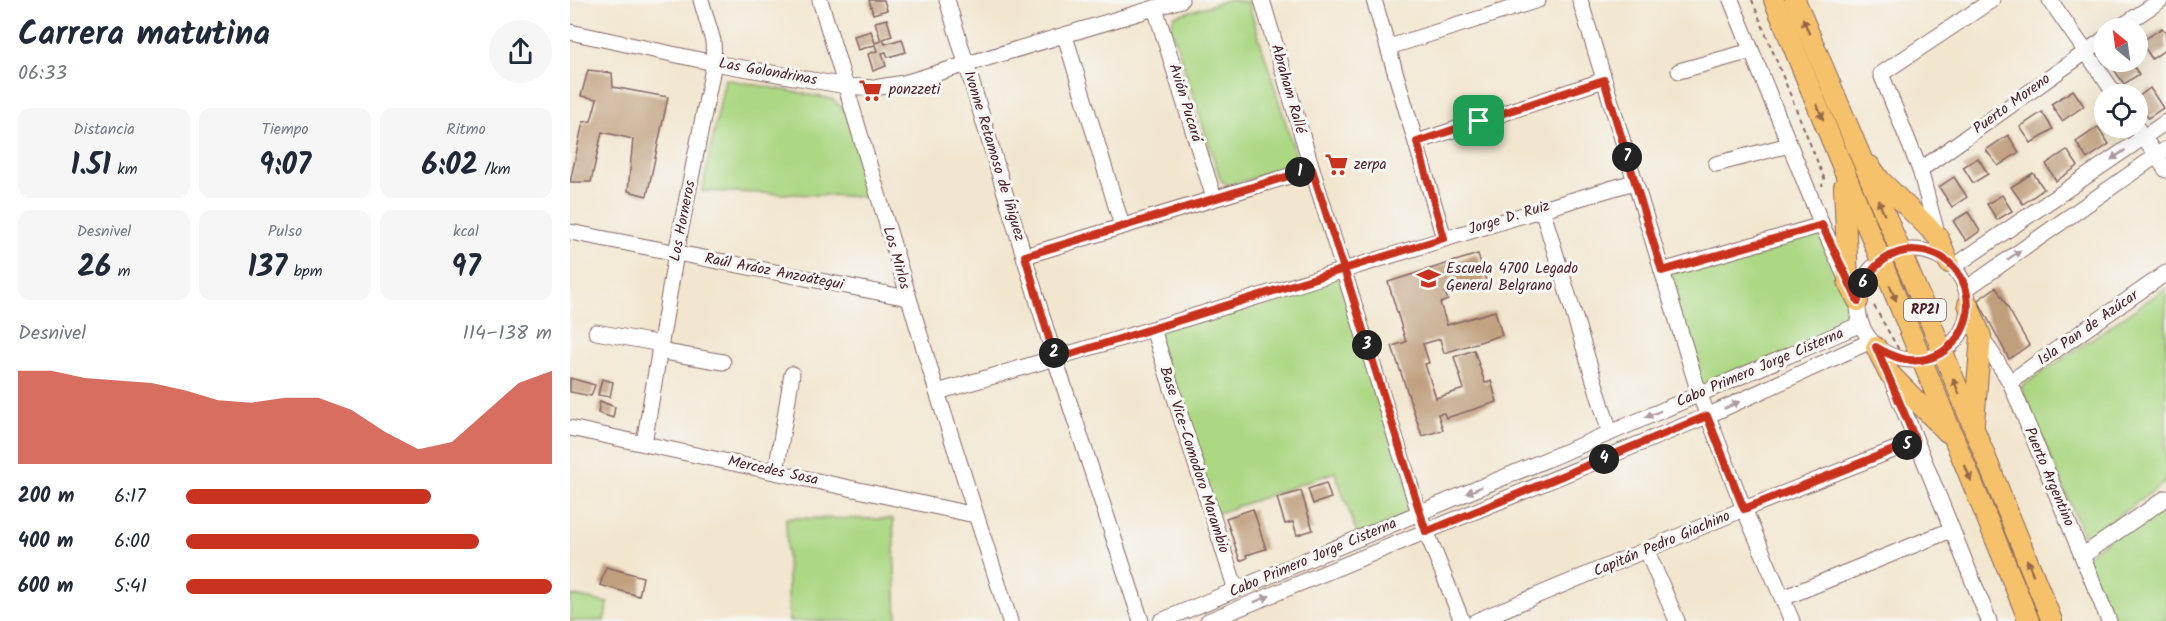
<!DOCTYPE html>
<html lang="es">
<meta charset="utf-8">
<style>
:root{--surface:#fff;--page:#f6f6f7;--text:#1f2937;--muted:#747a83;--accent:#c8321e}
body{margin:0;font-family:Kalam,sans-serif;background:var(--page);color:var(--text);height:100vh;display:flex;flex-direction:column;font-size:22px;white-space:nowrap}
*{box-sizing:border-box;margin:0}
p{font-size:20px;color:var(--muted)}
.icon{flex:none;width:33px;height:33px;fill:none;stroke:currentColor;stroke-width:2;stroke-linecap:round;stroke-linejoin:round}
.map{position:relative;flex:1;overflow:hidden}
.side{display:flex;flex-direction:column;background:var(--surface);width:570px}
.side>*{flex:none}
.needle{width:39px;rotate:331deg}
.controls{position:absolute;left:1524px;top:18px;display:grid;gap:12px}
.controls a{display:grid;place-items:center;width:54px;height:54px;border-radius:50%;background:var(--surface);box-shadow:0 6px 24px #0002;font-size:30px}
.pin{position:absolute;display:grid;place-items:center;width:51px;height:51px;color:#fff;margin:-26px;border-radius:12px;box-shadow:0 3px 9px #0006}
.km{position:absolute;width:30px;height:30px;margin:-15px;border-radius:50%;background:#222;color:#fff;font-size:16px;line-height:30px;text-align:center}
.round{display:grid;place-items:center;flex:none;width:63px;height:63px;border-radius:32px;background:var(--page)}
.headline{display:flex;align-items:center;justify-content:space-between;height:102px;padding:0 18px}
h1{font-size:33px;font-weight:700;line-height:45px}
.stats{display:grid;grid-template-columns:repeat(3,1fr);gap:9px;height:102px;padding:6px 18px}
.stats div{display:grid;align-content:center;border-radius:12px;background:var(--page);text-align:center}
.stats b{font-size:30px;font-weight:700}
.stats small{font-size:16px;font-weight:400}
.stats p{font-size:16px}
.chart{height:168px;padding:12px 18px}
.chart p{display:flex;justify-content:space-between}
.chart svg{width:100%;height:108px;margin-top:6px;fill:var(--accent);opacity:.7}
ul{padding:0 18px;list-style:none;font-size:20px}
li{display:grid;grid-template-columns:96px 72px 1fr;align-items:center;height:45px}
li i{height:15px;border-radius:8px;background:var(--accent)}
main{display:flex;flex:1;min-height:0}
.map>svg:first-child{display:block}
</style>
<main>
<section class="side">
<div class="headline"><div><h1>Carrera matutina</h1><p>06:33</p></div><a class="round"><svg class="icon" aria-label="share" viewBox="0 0 24 24"><path d="M12 15V3M7 8l5-5 5 5M5 13v7h14v-7"/></svg></a></div>
<div class="stats">
<div><p>Distancia</p><b>1.51<small> km</small></b></div>
<div><p>Tiempo</p><b>9:07</b></div>
<div><p>Ritmo</p><b>6:02<small> /km</small></b></div>
</div>
<div class="stats">
<div><p>Desnivel</p><b>26<small> m</small></b></div>
<div><p>Pulso</p><b>137<small> bpm</small></b></div>
<div><p>kcal</p><b>97</b></div>
</div>
<div class="chart"><p><span>Desnivel</span>114–138 m</p>
<svg viewBox="0 0 160 44" preserveAspectRatio="none"><path d="M0 44V6L10 6L20 9L30 10L40 11L50 14L60 18L70 19L80 17L90 17L100 22L110 31L120 38L130 35L140 23L150 11L160 6V44z"/></svg>
</div>
<ul>
<li><b>200 m</b>6:17<i style="width:67%"></i></li>
<li><b>400 m</b>6:00<i style="width:80%"></i></li>
<li><b>600 m</b>5:41<i style="width:100%"></i></li>
</ul>
</section>
<div class="map">
<svg width="1596" height="621" viewBox="0 0 1596 621">
<rect width="100%" height="100%" fill="#f6f6f2"/>
<filter id="ink" filterUnits="userSpaceOnUse"><feTurbulence type="fractalNoise" baseFrequency=".0167" numOctaves="2"/><feDisplacementMap in="SourceGraphic" scale="12" xChannelSelector="R" yChannelSelector="G"/><feConvolveMatrix kernelMatrix="1 2 1 2 8 2 1 2 1" color-interpolation-filters="sRGB"/></filter>
<filter id="wash" filterUnits="userSpaceOnUse"><feTurbulence type="fractalNoise" baseFrequency=".008" numOctaves="4" result="noise"/><feDisplacementMap in="SourceGraphic" scale="24" xChannelSelector="R" yChannelSelector="G"/><feGaussianBlur stdDeviation="1.35" result="paint"/><feColorMatrix in="noise" values="0 0 0 0 0 0 0 0 0 0 0 0 0 0 0 0 0 1.4 0 .05"/><feComposite in="paint" operator="in"/></filter>
<g filter="url(#wash)">
<rect width="100%" height="100%" fill="#f2e6cf"/>
<!-- green -->
<g fill="#acd884" stroke="#7b7c58" stroke-width="1.5">
<path d="M658 0 678 2 726 156 721 167 659 185 651 181 601 27 604 16Z"/>
<path d="M155 79 262 99 275 110 304 197 132 191Z"/>
<path d="M1251 226 1286 301 1289 324 1129 393 1094 272Z"/>
<path d="M774 270 846 512 788 536 765 472 643 515 584 329Z"/>
<path d="M1596 288V482L1515 539 1451 387Z"/>
<path d="M1596 499V621H1541L1515 556Z"/>
<path d="M216 518 323 519 327 621H219Z"/>
<path d="M0 595 38 603 34 621H0Z"/>
</g>
<g id="blocks">
<!-- building -->
<g fill="#c09f7d">
<path d="M299 0H314L317 10 303 14Z"/>
<path d="M317 19 322 36 313 39 315 44 332 39 336 52 318 57 316 52 312 53 316 66 303 71 298 54 307 51 305 45 288 50 284 36 301 31 305 43 311 41 305 22Z"/>
<path d="M1592 28 1596 33V49L1582 59 1571 42Z"/>
<path d="M1546 62H1561L1569 74 1554 84 1541 65Z"/>
<path d="M18 70 42 73 43 87 98 97 77 196 58 191 63 139 32 132 21 182H0L13 122 21 121 27 99 11 96Z"/>
<path d="M1580 88 1593 108 1578 118 1568 103V97Z"/>
<path d="M1503 90 1514 106 1492 121 1481 104Z"/>
<path d="M1472 112 1483 129 1461 143 1450 127Z"/>
<path d="M1528 127 1539 144 1517 159 1506 142Z"/>
<path d="M1438 135 1449 152 1428 166 1416 150Z"/>
<path d="M1497 150 1508 166 1486 181 1476 164Z"/>
<path d="M1408 158 1418 174 1403 183 1393 167Z"/>
<path d="M1463 173 1474 189 1453 204 1441 187Z"/>
<path d="M1384 177 1397 197 1382 207 1369 187Z"/>
<path d="M1432 195 1442 211 1427 220 1417 204Z"/>
<path d="M1398 212 1410 231 1396 241 1383 221Z"/>
<path d="M908 254 916 281 875 293 878 300 870 303 877 325 925 311 932 335 874 353 870 339 853 344 859 363 855 364 866 398 894 389 884 357 904 350 915 383 921 381 927 402 876 418 874 413 868 414 873 430 852 436 822 346 836 342 818 282Z"/>
<path d="M1426 287 1459 345 1439 359 1408 300Z"/>
<path d="M0 378 25 385 21 396 0 392Z"/>
<path d="M32 379 43 382 40 397 28 395Z"/>
<path d="M30 401 45 407 43 418 28 413Z"/>
<path d="M756 483 761 498 743 504 738 489Z"/>
<path d="M731 491 743 530 727 535 723 522 715 524 707 498Z"/>
<path d="M683 509 696 549 676 555 677 558 670 561 656 518Z"/>
<path d="M36 567 73 577 69 596 30 585Z"/>
</g>
</g>
</g>
<g filter="url(#ink)">
<use href="#blocks" fill-opacity="0" stroke="#856564" stroke-width="1.5"/>
<g fill="none" stroke-linecap="round" stroke-linejoin="round">
<defs>
<g id="minor">
<path d="M250 0 367 392 440 621"/>
<path d="M377 0 485 359 571 621"/>
<path d="M692 0 742 169 849 513 892 621"/>
<path d="M804 0 874 238"/>
<path d="M1010 0 1129 393 1174 509 1222 621"/>
<path d="M1161 0 1252 225 1275 276"/>
<path d="M1480 0 1545 94"/>
<path d="M585 8 644 198"/>
<path d="M1549 28 1591 0"/>
<path d="M0 32 144 63 276 86 304 88 334 83 611 0"/>
<path d="M495 36 552 226"/>
<path d="M819 47 968 0"/>
<path d="M1109 71 1181 51"/>
<path d="M1567 128 1596 170"/>
<path d="M847 142 1034 80"/>
<path d="M1146 164 1219 145"/>
<path d="M1350 170 1534 39"/>
<path d="M972 209 1040 433"/>
<path d="M0 232 338 298"/>
<path d="M1368 237 1350 170 1311 74 1422 0"/>
<circle cx="1343" cy="305" r="55"/>
<path d="M455 256 742 169"/>
<path d="M1383 267 1596 122"/>
<path d="M1092 271 1252 225"/>
<path d="M1396 289 1596 149"/>
<path d="M583 329 666 590"/>
<path d="M26 332 91 344"/>
<path d="M1411 336 1440 382 1539 621"/>
<path d="M89 351 153 362"/>
<path d="M1320 376 1419 621"/>
<path d="M1440 382 1596 273"/>
<path d="M367 392C601 327 831 250 1064 182"/>
<path d="M0 428 405 515"/>
<path d="M74 443 106 253 144 63 143 41 131 0"/>
<path d="M206 472 222 374"/>
<path d="M1077 551 1107 621"/>
<path d="M1512 556 1596 498"/>
<path d="M1213 598 1381 530"/>
<path d="M591 621 1040 433 1291 324"/>
<path d="M638 621 1137 416 1301 341"/>
<path d="M906 621 1174 509 1346 441"/>
</g>
<g id="major">
<path d="M1204 0 1459 621"/>
<path d="M1225 0 1373 352 1482 621"/>
<path d="M1300 166 1310 180 1368 237 1379 263"/>
<path d="M1274 186 1278 281 1288 301"/>
<path d="M1398 304 1411 336 1404 423"/>
<path d="M1306 347 1318 372 1377 432"/>
</g>
</defs>
<!-- minor casing -->
<use href="#minor" stroke="#856564" stroke-width="17"/>
<!-- major casing -->
<use href="#major" stroke="#856564" stroke-width="22"/>
<!-- path -->
<g stroke="#856564" stroke-width="2" stroke-dasharray="4.5 4.5" stroke-linecap="butt">
<path d="M1182 0 1254 178 1252 186"/>
<path d="M1304 306 1329 350"/>
</g>
<!-- minor -->
<use href="#minor" stroke="#fff" stroke-width="15"/>
<!-- major -->
<use href="#major" stroke="#f5c16b" stroke-width="20"/>
</g>
<!-- one-way arrows -->
<defs><path id="oneway-solid" d="M-6-.8H1V-3.2L6.5 0L1 3.2V.8H-6Z" transform="scale(1.5)"/></defs>
<g fill="#976848">
<use href="#oneway-solid" transform="translate(1236 26) rotate(-112)"/>
<use href="#oneway-solid" transform="translate(1250 112) rotate(68)"/>
<use href="#oneway-solid" transform="translate(1311 207) rotate(-113)"/>
<use href="#oneway-solid" transform="translate(1323 293) rotate(67)"/>
<use href="#oneway-solid" transform="translate(1386 386) rotate(-112)"/>
<use href="#oneway-solid" transform="translate(1398 473) rotate(68)"/>
<use href="#oneway-solid" transform="translate(1460 567) rotate(-112)"/>
</g>
<g fill="#ae9aa0">
<use href="#oneway-solid" transform="translate(1548 155) rotate(146)"/>
<use href="#oneway-solid" transform="translate(1444 255) rotate(-35)"/>
<use href="#oneway-solid" transform="translate(1162 405) rotate(-25)"/>
<use href="#oneway-solid" transform="translate(1083 414) rotate(157)"/>
<use href="#oneway-solid" transform="translate(904 490) rotate(157)"/>
<use href="#oneway-solid" transform="translate(692 599) rotate(-22)"/>
</g>
</g>
<g fill="none" stroke-linecap="round" stroke-linejoin="round" filter="url(#ink)">
<defs>
<path id="route" d="M909 121 847 142 874 238 774 269 742 169 455 256 485 359 774 269 856 532 1137 416 1174 509 1346 441 1306 347C1326 360 1349 366 1371 353 1384 345 1394 331 1397 316 1408 243 1307 221 1288 301L1252 225 1092 271 1034 80 909 121"/>
</defs>
<!-- route casing -->
<use href="#route" stroke="#fff" stroke-width="12"/>
<!-- route -->
<use href="#route" stroke="#c8321e" stroke-width="8"/>
</g>
<!-- icons -->
<defs>
<symbol id="supermarket-bare" viewBox="-9 -9 18 18"><path d="M-6-5.5h2.5l.6 2H6L4.5 2H-2.5L-4.4-4H-6ZM-1.5 3.2a1.3 1.3 0 1 0 .1 0ZM3 3.2a1.3 1.3 0 1 0 .1 0Z" fill="#c8321e" stroke="#f6f6f2" stroke-width="2.5" paint-order="stroke"/></symbol>
<symbol id="school-bare" viewBox="-9 -9 18 18"><path d="M0-5L7-2L0 1L-7-2ZM-4 1L0 2.5L4 1V4Q0 6-4 4Z" fill="#c8321e" stroke="#f6f6f2" stroke-width="2.5" paint-order="stroke"/></symbol>
</defs>
<g fill-rule="evenodd">
<use href="#supermarket-bare" x="284" y="74" width="33" height="33"/>
<use href="#supermarket-bare" x="750" y="148" width="33" height="33"/>
<use href="#school-bare" x="842" y="262" width="33" height="33"/>
</g>
<g text-anchor="middle" dominant-baseline="central" stroke-width="6" stroke-linejoin="round" paint-order="stroke">
<!-- shield labels -->
<rect fill="#f6f6f2" stroke="#7e6067" stroke-width="1.5" x="1334" y="299" width="42" height="22" rx="4.5"/>
<g font-size="14" font-weight="bold" fill="#4a1f2b">
<text x="1355" y="310">RP21</text>
</g>
<!-- street labels -->
<g font-size="15" fill="#4a1f2b" stroke="#f6f6f2">
<text transform="translate(198 72) rotate(10)">Las Golondrinas</text>
<text transform="translate(718 89) rotate(74)">Abraham Rallé</text>
<text transform="translate(615 103) rotate(73)">Avión Pucará</text>
<text transform="translate(1442 104) rotate(-36)">Puerto Moreno</text>
<text transform="translate(424 156) rotate(73)">Ivonne Retamoso de Íñiguez</text>
<text transform="translate(939 218) rotate(-17)">Jorge D. Ruiz</text>
<text transform="translate(113 221) rotate(-79)">Los Horneros</text>
<text transform="translate(326 258) rotate(74)">Los Mirlos</text>
<text transform="translate(204 272) rotate(11)">Raúl Aráoz Anzoátegui</text>
<text transform="translate(1518 328) rotate(-35)">Isla Pan de Azúcar</text>
<text transform="translate(1190 368) rotate(-23)">Cabo Primero Jorge Cisterna</text>
<text transform="translate(624 460) rotate(72)">Base Vice-Comodoro Marambio</text>
<text transform="translate(203 471) rotate(12)">Mercedes Sosa</text>
<text transform="translate(1479 477) rotate(67)">Puerto Argentino</text>
<text transform="translate(1092 544) rotate(-23)">Capitán Pedro Giachino</text>
<text transform="translate(743 558) rotate(-23)">Cabo Primero Jorge Cisterna</text>
</g>
<!-- poi labels -->
<g font-size="15" fill="#4a1f2b" stroke="#f6f6f2" text-anchor="start">
<text x="319" y="90">ponzzeti</text>
<text x="784" y="165">zerpa</text>
<text x="876" y="269">Escuela 4700 Legado<tspan x="876" dy="17">General Belgrano</tspan></text>
</g>
</g>
</svg>
<div class="controls">
<a><svg class="needle" viewBox="-14 -14 28 28"><path d="M0-13l5 13h-10z" fill="#e53935"/><path d="M0 13l5-13h-10z" fill="#747a83"/></svg></a>
<a><svg class="icon" aria-label="locate" viewBox="0 0 24 24"><circle cx="12" cy="12" r="6"/><path d="M12 2v4M12 18v4M2 12h4M18 12h4"/></svg></a>
</div>
<div class="pin" style="left:909px;top:121px;background:#1e9e55"><svg class="icon" aria-label="arrive" viewBox="0 0 24 24"><path d="M6 21V4h12l-3 4 3 4H6"/></svg></div>
<b class="km" style="left:730px;top:172px">1</b>
<b class="km" style="left:484px;top:353px">2</b>
<b class="km" style="left:797px;top:345px">3</b>
<b class="km" style="left:1034px;top:459px">4</b>
<b class="km" style="left:1337px;top:445px">5</b>
<b class="km" style="left:1293px;top:283px">6</b>
<b class="km" style="left:1057px;top:157px">7</b>
</div>
</main>
